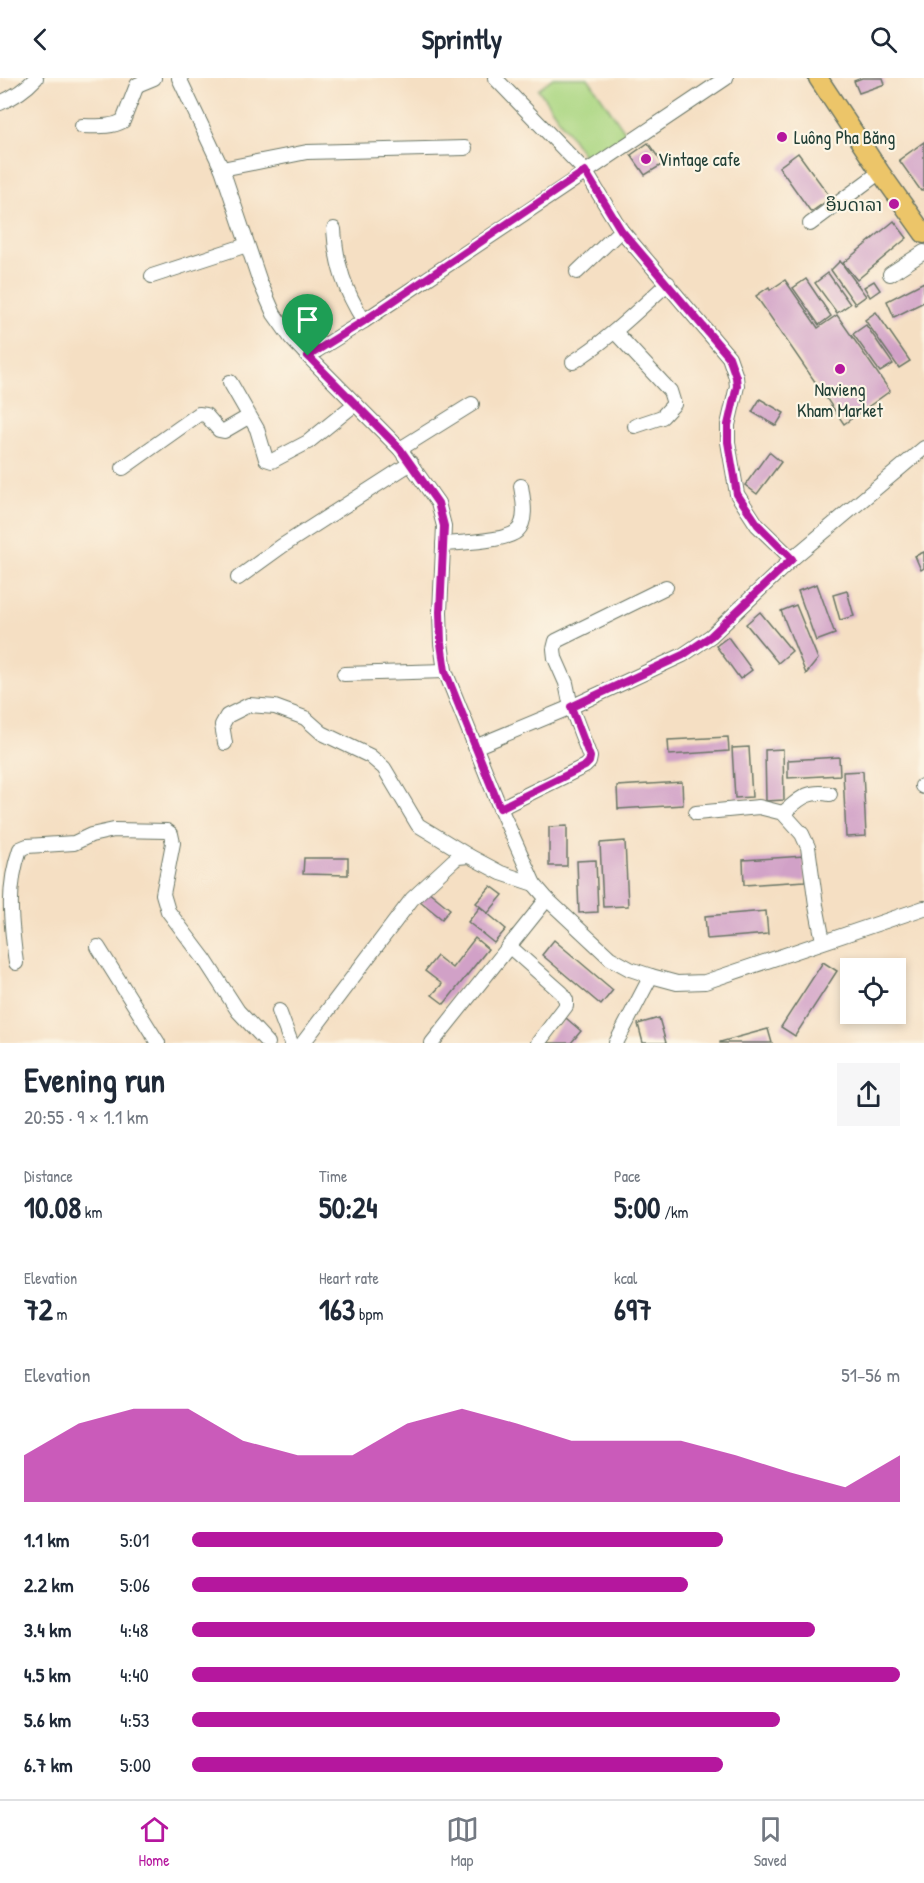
<!DOCTYPE html>
<meta charset="utf-8">
<style>
:root{--surface:#fff;--page:#f6f6f7;--text:#1f2937;--muted:#747a83;--line:#e0e1e3;--accent:#b5179e}
body{margin:0;font-family:"Patrick Hand","Noto Sans Lao",sans-serif;background:var(--page);color:var(--text);height:100vh;display:flex;flex-direction:column;font-size:22px;white-space:nowrap}
*{box-sizing:border-box;margin:0}
p{font-size:20px;color:var(--muted)}
.icon{flex:none;width:33px;height:33px;fill:none;stroke:currentColor;stroke-width:2;stroke-linecap:round;stroke-linejoin:round}
.map{position:relative;height:965px;overflow:hidden}
.side{display:flex;flex-direction:column;background:var(--surface);flex:1}
.side>*{flex:none}
.fabs{position:absolute;left:840px;top:880px;display:grid;gap:12px}
.fabs a{display:grid;place-items:center;width:66px;height:66px;border-radius:0px;background:var(--surface);box-shadow:0 3px 9px #0003;font-size:30px}
.pin{position:absolute;display:grid;place-items:center;width:51px;height:51px;color:#fff;margin:-62px -26px;border-radius:50% 50% 50% 0;rotate:-45deg;box-shadow:0 0 6px #0007}
.pin .icon{rotate:45deg}
.round{display:grid;place-items:center;flex:none;width:63px;height:63px;border-radius:0px;background:var(--page)}
.headline{display:flex;align-items:center;justify-content:space-between;height:102px;padding:0 24px}
h1{font-size:33px;font-weight:800;line-height:45px}
.figures{display:grid;grid-template-columns:repeat(3,1fr);gap:9px;height:102px;padding:6px 24px}
.figures div{display:grid;align-content:center}
.figures b{font-size:30px;font-weight:800}
.figures small{font-size:16px;font-weight:400}
.figures p{font-size:16px}
.chart{height:168px;padding:12px 24px}
.chart p{display:flex;justify-content:space-between}
.chart svg{width:100%;height:108px;margin-top:6px;fill:var(--accent);opacity:.7}
ul{padding:0 24px;list-style:none;font-size:20px}
li{display:grid;grid-template-columns:96px 72px 1fr;align-items:center;height:45px}
li i{height:15px;border-radius:8px;background:var(--accent)}
header{display:flex;justify-content:space-between;align-items:center;height:78px;padding:0 24px;background:var(--surface);font-size:27px;font-weight:800}
.menu{display:flex;justify-content:space-around;align-items:center;height:84px;border-top:2px solid var(--line);background:var(--surface);font-size:16px;color:var(--muted)}
.menu a{display:grid;justify-items:center;gap:3px}
.menu .selected{color:var(--accent)}
.map>svg:first-child{display:block}
</style>
<header><svg class="icon" aria-label="back" viewBox="0 0 24 24"><path d="M15 5l-7 7 7 7"/></svg>Sprintly<svg class="icon" aria-label="search" viewBox="0 0 24 24"><circle cx="10" cy="10" r="6"/><path d="M15 15l6 6"/></svg></header>
<div class="map">
<svg width="924" height="965" viewBox="0 0 924 965">
<rect width="100%" height="100%" fill="#fcf5e5"/>
<filter id="ink" filterUnits="userSpaceOnUse"><feTurbulence type="fractalNoise" baseFrequency=".0167" numOctaves="2"/><feDisplacementMap in="SourceGraphic" scale="12" xChannelSelector="R" yChannelSelector="G"/><feConvolveMatrix kernelMatrix="1 2 1 2 8 2 1 2 1" color-interpolation-filters="sRGB"/></filter>
<filter id="wash" filterUnits="userSpaceOnUse"><feTurbulence type="fractalNoise" baseFrequency=".008" numOctaves="4" result="noise"/><feDisplacementMap in="SourceGraphic" scale="24" xChannelSelector="R" yChannelSelector="G"/><feGaussianBlur stdDeviation="1.35" result="paint"/><feColorMatrix in="noise" values="0 0 0 0 0 0 0 0 0 0 0 0 0 0 0 0 0 1.4 0 .05"/><feComposite in="paint" operator="in"/></filter>
<g filter="url(#wash)">
<rect width="100%" height="100%" fill="#f5dfc3"/>
<!-- green -->
<path fill="#acd783" stroke="#668a5c" stroke-width="1.5" d="M553 0H588L626 55 587 82 538 11Z"/>
<g id="blocks">
<!-- building -->
<g fill="#d1a1c7">
<path d="M862 0H883L885 6 859 15 854 3Z"/>
<path d="M924 64V111L921 113 899 82Z"/>
<path d="M648 65 663 86 645 97 631 77Z"/>
<path d="M798 75 831 120 811 134 779 89Z"/>
<path d="M894 143 907 160 857 202 843 185Z"/>
<path d="M840 183 866 218 855 226 831 192Z"/>
<path d="M828 195 850 226 837 235 815 205Z"/>
<path d="M806 201 831 238 819 247 793 210Z"/>
<path d="M785 202 818 250 837 237 890 313 844 346 756 218 769 209 770 212Z"/>
<path d="M874 203 880 212 870 219 864 209Z"/>
<path d="M924 204V224L894 239 887 223Z"/>
<path d="M876 234 910 283 899 290 865 242Z"/>
<path d="M866 247 893 286 880 294 853 256Z"/>
<path d="M760 321 784 335 776 348 752 334Z"/>
<path d="M769 374 781 384 757 416 745 407Z"/>
<path d="M924 474V490L921 492 915 478Z"/>
<path d="M817 506 835 556 816 563 798 513Z"/>
<path d="M847 513 854 538 840 542 833 517Z"/>
<path d="M796 527 818 581 806 596 781 533Z"/>
<path d="M760 534 792 573 778 585 746 546Z"/>
<path d="M728 559 752 592 740 601 716 568Z"/>
<path d="M728 659 729 673 669 677 668 662Z"/>
<path d="M749 669 752 719 735 720 732 670Z"/>
<path d="M783 671 784 722 766 723 765 672Z"/>
<path d="M839 679 840 697 788 700V682Z"/>
<path d="M863 693 866 758 846 759 843 694Z"/>
<path d="M682 704 683 727 618 731 617 708Z"/>
<path d="M567 748V788H549V749Z"/>
<path d="M625 763 628 828 603 829 600 765Z"/>
<path d="M804 778 805 803 744 807 743 782Z"/>
<path d="M304 780H348V797L303 796Z"/>
<path d="M596 782 598 834 579 835 577 783Z"/>
<path d="M491 808 503 817 488 835 476 825Z"/>
<path d="M428 813 450 831 442 841 420 823Z"/>
<path d="M480 829 506 851 494 865 468 844Z"/>
<path d="M766 833 768 856 707 861 705 838Z"/>
<path d="M475 860 488 871 444 926 432 917 442 906 425 893 437 878 452 890Z"/>
<path d="M554 862 613 912 601 927 542 877Z"/>
<path d="M823 884 837 893 795 958 781 949Z"/>
<path d="M566 940 581 953 571 965H546Z"/>
<path d="M659 940 666 965H643L638 946Z"/>
<path d="M768 951 772 965H720V964Z"/>
</g>
</g>
</g>
<g filter="url(#ink)">
<use href="#blocks" fill-opacity="0" stroke="#6a7666" stroke-width="1.5"/>
<g fill="none" stroke-linecap="round" stroke-linejoin="round">
<defs>
<g id="minor">
<path d="M179 0 222 91 260 204 274 236 291 260 308 278 400 371 438 425 444 448 440 534 441 565 445 593 500 730 534 806 547 821 610 880 630 891 651 898 677 905 705 904 924 830"/>
<path d="M495 0 585 93 621 152 729 279 736 299 737 308 728 347V364L737 416 757 447 792 481"/>
<path d="M0 25C14 19 25 12 36 0"/>
<path d="M82 48C96 48 110 50 123 43L137 7 154 0"/>
<path d="M222 91 307 74 465 70"/>
<path d="M810 146 880 94"/>
<path d="M334 151C336 187 345 213 364 243"/>
<path d="M577 194 621 152"/>
<path d="M890 196 924 174"/>
<path d="M152 198 247 167"/>
<path d="M615 254 670 313 674 326 662 339 635 348"/>
<path d="M308 278 364 243 726 0"/>
<path d="M573 284C608 262 637 233 668 205"/>
<path d="M230 304 257 351 266 381 272 383 308 364 355 326"/>
<path d="M400 371 472 326"/>
<path d="M123 390 199 336 206 337 219 352 224 353 248 339"/>
<path d="M443 466C458 465 507 463 517 453 528 443 523 421 521 408"/>
<path d="M238 500 282 468 411 385"/>
<path d="M344 596 445 593"/>
<path d="M225 665 222 647 227 638 249 627 275 629 305 640 322 655 370 678 384 690 418 747 469 778"/>
<path d="M475 669 571 629 683 577 711 558 792 481 924 370"/>
<path d="M922 708 924 709"/>
<path d="M500 730 585 688 589 684 590 679 571 629 566 605 555 580 554 571 556 563 666 509"/>
<path d="M696 735 759 729 783 735 802 756 808 769 816 827 823 863"/>
<path d="M783 735C800 721 806 712 830 716"/>
<path d="M509 868 562 915 566 922V928L538 965"/>
<path d="M98 869 158 965"/>
<path d="M16 885C11 844 6 811 20 771L27 768 74 765 91 757 114 752 167 753 171 756 173 765 163 816 168 833 205 882 238 933 268 965"/>
<path d="M279 933 291 965"/>
<path d="M303 965 412 821 454 782 458 779 469 778 501 795 534 806"/>
<path d="M432 965 547 821"/>
<path d="M616 965 651 898"/>
</g>
<path id="major" d="M818 0 880 94 924 156"/>
</defs>
<!-- minor casing -->
<use href="#minor" stroke="#6a7666" stroke-width="16"/>
<!-- major casing -->
<use href="#major" stroke="#6a7666" stroke-width="21"/>
<!-- minor -->
<use href="#minor" stroke="#fff" stroke-width="14"/>
<!-- major -->
<use href="#major" stroke="#ecc569" stroke-width="18"/>
</g>
</g>
<g fill="none" stroke-linecap="round" stroke-linejoin="round" filter="url(#ink)">
<defs>
<path id="route" d="M585 93 621 152 729 279 736 299 737 308 728 347V364L737 416 758 447 792 481 711 558 683 577 571 629 590 679 589 684 585 688 500 730 445 593 441 565 440 534 444 448 438 425 400 371 308 278 364 243Z"/>
</defs>
<!-- route casing -->
<use href="#route" stroke="#fff" stroke-width="12"/>
<!-- route -->
<use href="#route" stroke="#b5179e" stroke-width="8"/>
</g>
<!-- markers -->
<g fill="#b5179e" stroke="#fcf5e5" stroke-width="2">
<circle cx="782" cy="59" r="6"/>
<circle cx="646" cy="81" r="6"/>
<circle cx="894" cy="126" r="6"/>
<circle cx="840" cy="291" r="6"/>
</g>
<g text-anchor="middle" dominant-baseline="central" stroke-width="4.5" stroke-linejoin="round" paint-order="stroke">
<!-- poi labels -->
<g font-size="18" fill="#1f3d34" stroke="#fcf5e5" text-anchor="start">
<text x="794" y="59">Luông Pha Băng</text>
<text x="658" y="81">Vintage cafe</text>
<text x="882" y="126" text-anchor="end">ອິນດາລາ</text>
<text x="840" y="311" text-anchor="middle">Navieng<tspan x="840" dy="21">Kham Market</tspan></text>
</g>
</g>
</svg>
<div class="fabs">
<a><svg class="icon" aria-label="locate" viewBox="0 0 24 24"><circle cx="12" cy="12" r="6"/><path d="M12 2v4M12 18v4M2 12h4M18 12h4"/></svg></a>
</div>
<div class="pin" style="left:308px;top:278px;background:#1e9e55"><svg class="icon" aria-label="arrive" viewBox="0 0 24 24"><path d="M6 21V4h12l-3 4 3 4H6"/></svg></div>
</div>
<section class="side">
<div class="headline"><div><h1>Evening run</h1><p>20:55 · 9 × 1.1 km</p></div><a class="round"><svg class="icon" aria-label="share" viewBox="0 0 24 24"><path d="M12 15V3M7 8l5-5 5 5M5 13v7h14v-7"/></svg></a></div>
<div class="figures">
<div><p>Distance</p><b>10.08<small> km</small></b></div>
<div><p>Time</p><b>50:24</b></div>
<div><p>Pace</p><b>5:00<small> /km</small></b></div>
</div>
<div class="figures">
<div><p>Elevation</p><b>72<small> m</small></b></div>
<div><p>Heart rate</p><b>163<small> bpm</small></b></div>
<div><p>kcal</p><b>697</b></div>
</div>
<div class="chart"><p><span>Elevation</span>51–56 m</p>
<svg viewBox="0 0 160 44" preserveAspectRatio="none"><path d="M0 44V25L10 12L20 6L30 6L40 19L50 25L60 25L70 12L80 6L90 12L100 19L110 19L120 19L130 25L140 32L150 38L160 25V44z"/></svg>
</div>
<ul>
<li><b>1.1 km</b>5:01<i style="width:75%"></i></li>
<li><b>2.2 km</b>5:06<i style="width:70%"></i></li>
<li><b>3.4 km</b>4:48<i style="width:88%"></i></li>
<li><b>4.5 km</b>4:40<i style="width:100%"></i></li>
<li><b>5.6 km</b>4:53<i style="width:83%"></i></li>
<li><b>6.7 km</b>5:00<i style="width:75%"></i></li>
</ul>
</section>
<nav class="menu">
<a class="selected"><svg class="icon" aria-label="home" viewBox="0 0 24 24"><path d="M3 11l9-7 9 7M6 9v11h12V9"/></svg>Home</a>
<a><svg class="icon" aria-label="map" viewBox="0 0 24 24"><path d="M3 6l6-2 6 2 6-2v14l-6 2-6-2-6 2zM9 4v14M15 6v14"/></svg>Map</a>
<a><svg class="icon" aria-label="saved" viewBox="0 0 24 24"><path d="M7 4h10v16l-5-4-5 4z"/></svg>Saved</a>
</nav>
